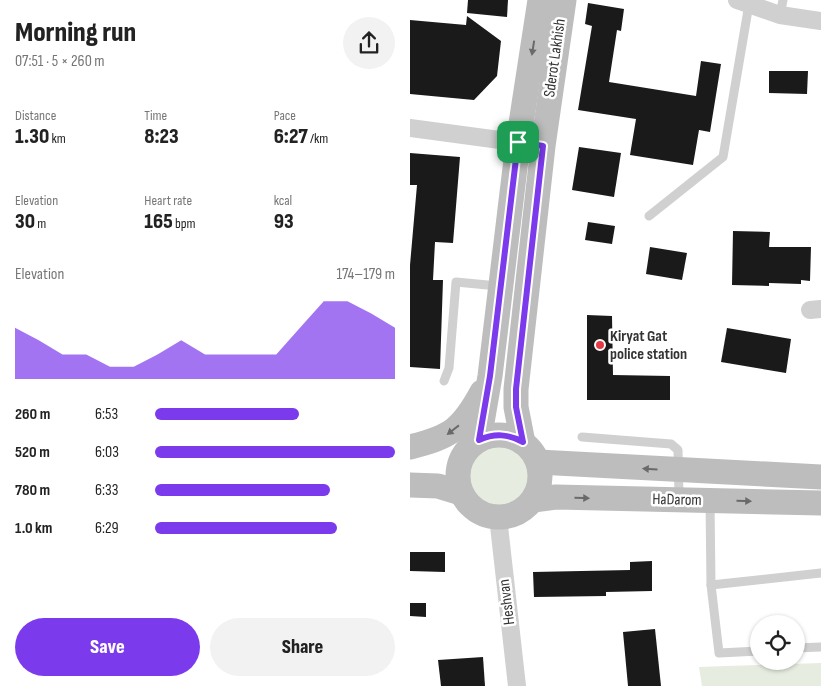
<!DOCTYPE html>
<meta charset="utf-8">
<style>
:root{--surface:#fff;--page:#f2f2f2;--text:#222;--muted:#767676;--accent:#7c3aed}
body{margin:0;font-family:"Sofia Sans Condensed",sans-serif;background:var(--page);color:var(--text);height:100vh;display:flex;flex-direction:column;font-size:19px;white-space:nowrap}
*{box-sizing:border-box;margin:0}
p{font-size:16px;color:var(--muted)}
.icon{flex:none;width:28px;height:28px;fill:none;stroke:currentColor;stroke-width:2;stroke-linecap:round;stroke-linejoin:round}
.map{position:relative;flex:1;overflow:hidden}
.details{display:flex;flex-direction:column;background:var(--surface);width:410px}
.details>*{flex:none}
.buttons{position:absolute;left:340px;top:615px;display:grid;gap:10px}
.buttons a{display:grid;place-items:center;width:55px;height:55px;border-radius:50%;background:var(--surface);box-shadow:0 1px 4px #0004;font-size:25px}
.pin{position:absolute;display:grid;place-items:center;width:42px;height:42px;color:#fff;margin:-21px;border-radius:10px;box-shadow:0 2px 8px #0006}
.round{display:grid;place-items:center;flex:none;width:52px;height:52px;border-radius:26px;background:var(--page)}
.summary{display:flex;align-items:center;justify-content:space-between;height:85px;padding:0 15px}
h1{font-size:28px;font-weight:800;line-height:38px}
.stats{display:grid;grid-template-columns:repeat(3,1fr);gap:8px;height:85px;padding:5px 15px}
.stats div{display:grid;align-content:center}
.stats b{font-size:21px;font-weight:800}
.stats small{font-size:14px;font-weight:400}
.stats p{font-size:14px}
.chart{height:140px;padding:10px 15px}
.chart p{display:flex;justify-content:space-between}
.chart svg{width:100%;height:90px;margin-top:5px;fill:var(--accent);opacity:.7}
.cta{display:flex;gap:10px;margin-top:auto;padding:10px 15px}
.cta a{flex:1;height:58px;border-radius:30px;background:var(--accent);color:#fff;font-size:20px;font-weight:800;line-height:58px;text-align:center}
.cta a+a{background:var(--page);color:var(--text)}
ul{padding:0 15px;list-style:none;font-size:16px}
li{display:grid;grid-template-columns:80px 60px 1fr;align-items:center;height:38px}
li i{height:12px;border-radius:6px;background:var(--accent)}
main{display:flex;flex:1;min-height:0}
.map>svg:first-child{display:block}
</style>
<main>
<section class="details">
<div class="summary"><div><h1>Morning run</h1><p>07:51 · 5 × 260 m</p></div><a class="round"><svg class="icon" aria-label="share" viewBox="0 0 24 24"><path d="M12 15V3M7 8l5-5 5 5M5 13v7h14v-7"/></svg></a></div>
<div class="stats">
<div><p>Distance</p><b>1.30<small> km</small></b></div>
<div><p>Time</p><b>8:23</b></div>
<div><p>Pace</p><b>6:27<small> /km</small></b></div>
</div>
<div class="stats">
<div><p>Elevation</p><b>30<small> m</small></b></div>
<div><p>Heart rate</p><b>165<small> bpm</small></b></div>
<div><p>kcal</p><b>93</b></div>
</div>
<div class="chart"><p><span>Elevation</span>174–179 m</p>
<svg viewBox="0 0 160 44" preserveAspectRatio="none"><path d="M0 44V19L10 25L20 32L30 32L40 38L50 38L60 32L70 25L80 32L90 32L100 32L110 32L120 19L130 6L140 6L150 12L160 19V44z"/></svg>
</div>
<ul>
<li><b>260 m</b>6:53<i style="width:60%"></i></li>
<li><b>520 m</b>6:03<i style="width:100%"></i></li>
<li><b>780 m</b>6:33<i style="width:73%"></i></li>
<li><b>1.0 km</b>6:29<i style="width:76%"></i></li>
</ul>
<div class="cta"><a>Save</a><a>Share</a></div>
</section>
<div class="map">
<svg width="411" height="686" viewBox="0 0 411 686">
<rect width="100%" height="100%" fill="#fff"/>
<!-- green -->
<g fill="#e6ecdf">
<circle cx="89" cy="477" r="31"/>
<path d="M411 663V686H292L289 667Z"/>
</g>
<!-- building -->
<g fill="#1a1a1a">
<path d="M58 0H98L97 17 57 13Z"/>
<path d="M178 3 214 9 211 31 207 30 199 82 286 96 291 61 311 64 300 132 289 130 283 165 220 155 226 119 168 110 182 26 175 24Z"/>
<path d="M57 16 91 41 87 76 64 100 0 94V20L56 25Z"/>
<path d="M359 71H398L397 94 359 93Z"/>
<path d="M169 147 211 153 204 197 162 190Z"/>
<path d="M0 153 50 157 43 243 25 242 23 280H33L30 369 0 367V265L7 185H0Z"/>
<path d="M178 222 205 226 202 244 175 240Z"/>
<path d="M323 231 360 232 359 247H401L400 281 391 280V284L359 283V286L322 285Z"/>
<path d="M240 247 277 253 272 280 236 274Z"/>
<path d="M177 315 202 316 203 375 260 376V400H177Z"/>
<path d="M317 328 381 339 376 373 311 362Z"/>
<path d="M0 552H35V572L0 571Z"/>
<path d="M242 561V591L196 592V596L124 597 123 572 220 570V562Z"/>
<path d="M0 603H16V617L0 616Z"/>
<path d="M245 629 251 686H218L213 632Z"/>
<path d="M73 657 75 686H31L28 660Z"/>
</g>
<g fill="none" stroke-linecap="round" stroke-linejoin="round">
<!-- service -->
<g stroke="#d0d0d0" stroke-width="9">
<path d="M370 15 373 0"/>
<path d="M239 216 313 157 339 4"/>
<path d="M34 381 39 368 46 282 88 286"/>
<path d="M172 437 261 444 268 450 269 497"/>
<path d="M300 501 301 585 309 653 349 651"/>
<path d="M301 585 411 573"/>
<path d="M386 648 411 647"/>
</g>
<!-- minor -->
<g stroke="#d0d0d0" stroke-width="18">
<path d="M327 0 370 15 411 21"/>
<path d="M0 128 120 144"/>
<path d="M400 310 411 309"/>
<path d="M88 517 107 686"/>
</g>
<!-- secondary -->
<g stroke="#bdbdbd" stroke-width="25">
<circle cx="89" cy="476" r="41"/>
<path d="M69 440 80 376 108 143 130 0"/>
<path d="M113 443 106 407V389L133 146 154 0"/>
<path d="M0 447C41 437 52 429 72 392"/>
<path d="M128 462 411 477"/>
<path d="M0 485 28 486 51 493"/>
<path d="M123 500 146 497 411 503"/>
</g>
</g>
<!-- one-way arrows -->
<defs><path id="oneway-solid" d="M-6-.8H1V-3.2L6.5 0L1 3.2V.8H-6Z" transform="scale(1.25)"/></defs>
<g fill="#6a6a6a">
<use href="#oneway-solid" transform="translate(123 48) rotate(99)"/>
<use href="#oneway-solid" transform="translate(43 430) rotate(142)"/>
<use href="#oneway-solid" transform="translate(240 469) rotate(-177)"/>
<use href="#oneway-solid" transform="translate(172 498) rotate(1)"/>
<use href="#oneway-solid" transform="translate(334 501) rotate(1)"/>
</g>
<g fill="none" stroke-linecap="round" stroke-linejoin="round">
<defs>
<path id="route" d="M108 142 133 146 106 389V407L113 442C98 434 85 433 69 440L80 376Z"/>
</defs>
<!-- route casing -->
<use href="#route" stroke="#fff" stroke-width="10"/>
<!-- route -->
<use href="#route" stroke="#7c3aed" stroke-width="6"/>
</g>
<!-- markers -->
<circle fill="#e63946" stroke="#fff" stroke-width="2" cx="190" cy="345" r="5"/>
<g text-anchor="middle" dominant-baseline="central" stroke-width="5" stroke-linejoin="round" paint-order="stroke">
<!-- street labels -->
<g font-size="16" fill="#333" stroke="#fff">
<text transform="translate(145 58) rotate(-82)">Sderot Lakhish</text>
<text transform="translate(267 500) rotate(1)">HaDarom</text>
<text transform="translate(97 602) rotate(-97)">Heshvan</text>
</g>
<!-- poi labels -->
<g font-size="16" font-weight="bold" fill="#333" stroke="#fff" text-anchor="start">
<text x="200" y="336">Kiryat Gat<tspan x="200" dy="18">police station</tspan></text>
</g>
</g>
</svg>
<div class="buttons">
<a><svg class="icon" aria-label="locate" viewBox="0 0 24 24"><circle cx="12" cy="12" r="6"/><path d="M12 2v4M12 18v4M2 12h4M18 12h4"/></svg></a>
</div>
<div class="pin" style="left:108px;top:142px;background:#1e9e55"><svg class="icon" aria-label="arrive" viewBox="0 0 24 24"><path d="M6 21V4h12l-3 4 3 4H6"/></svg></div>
</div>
</main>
